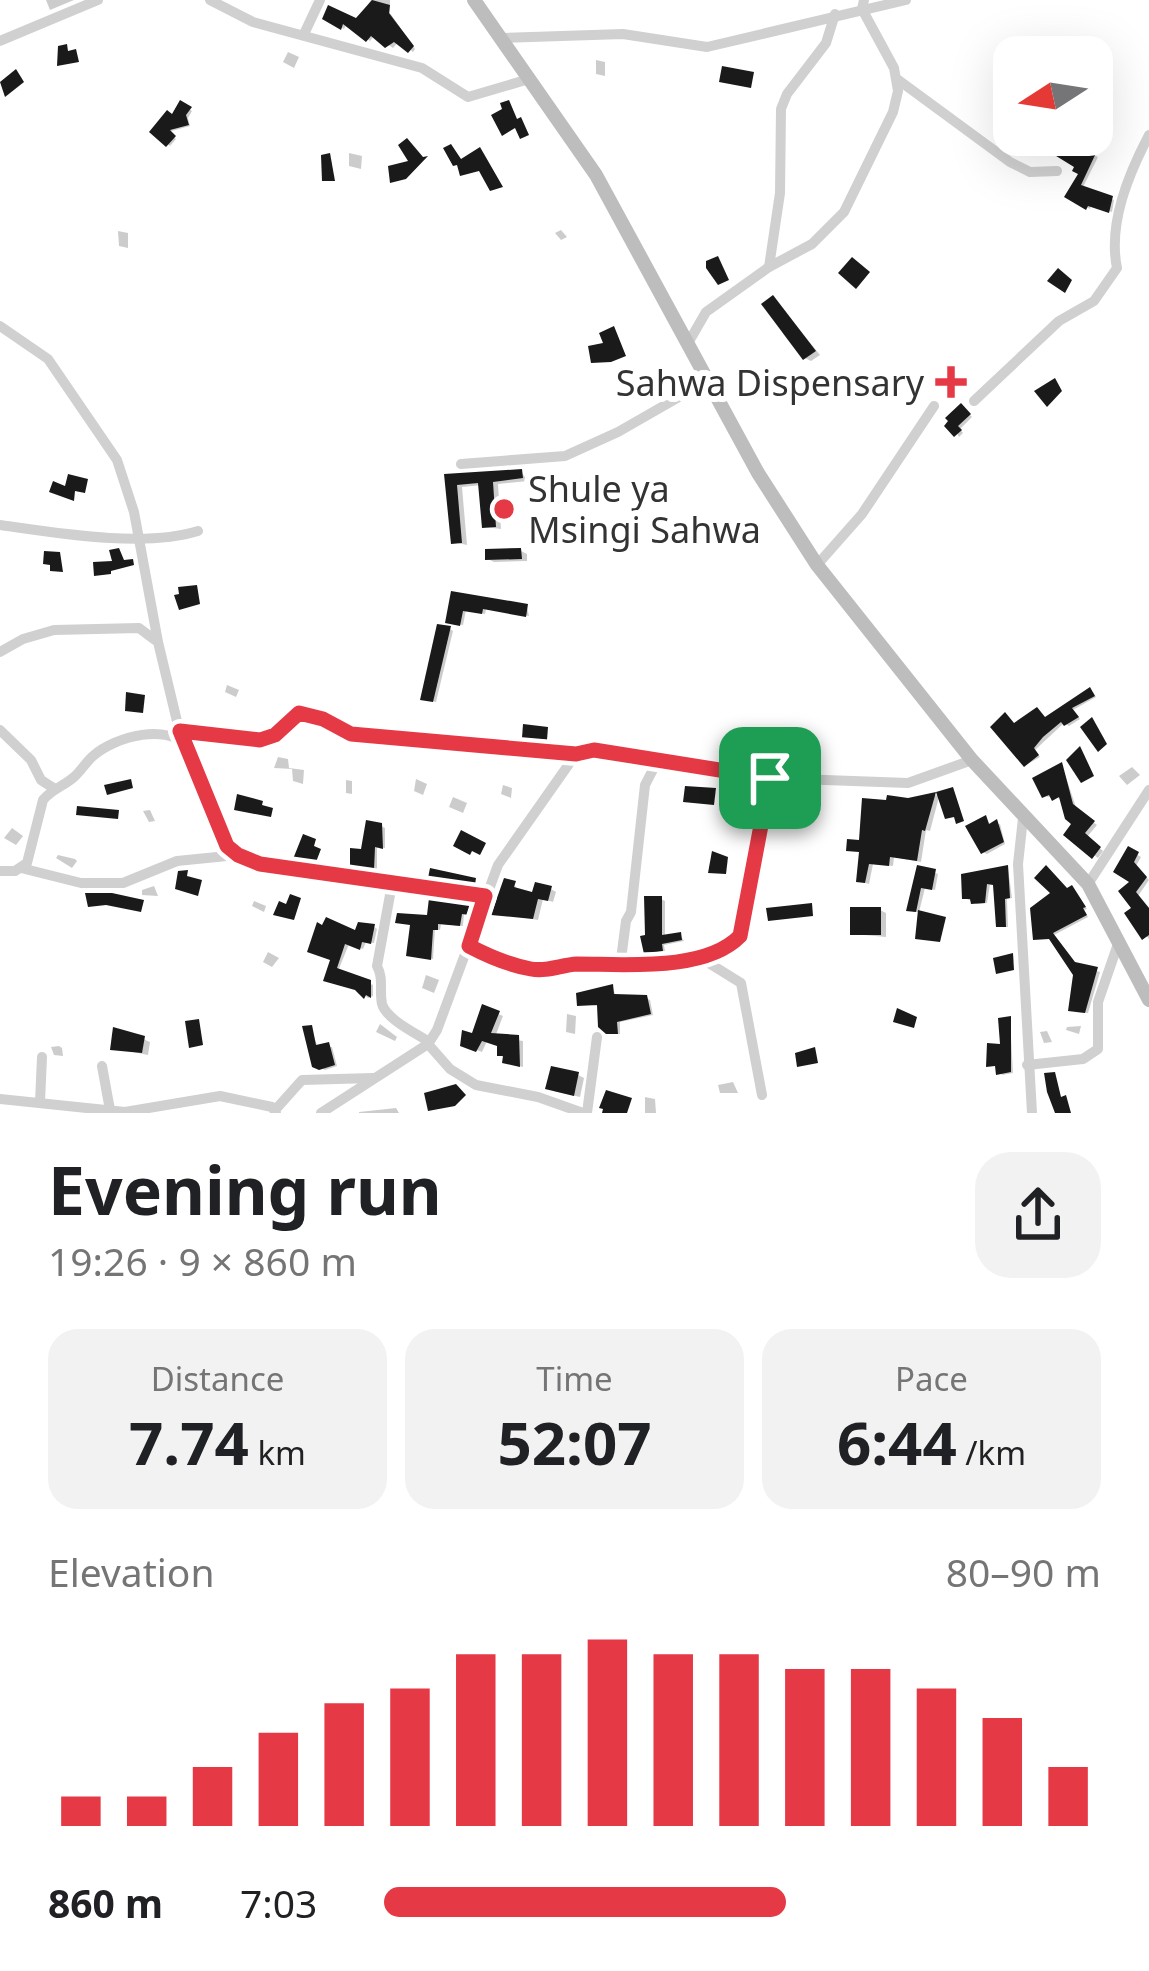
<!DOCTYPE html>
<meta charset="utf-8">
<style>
:root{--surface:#fff;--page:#f2f2f2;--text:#202124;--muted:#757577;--accent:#e63946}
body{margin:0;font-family:"Noto Sans",sans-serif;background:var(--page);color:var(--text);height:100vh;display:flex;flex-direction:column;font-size:45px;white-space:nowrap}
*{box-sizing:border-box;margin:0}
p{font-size:39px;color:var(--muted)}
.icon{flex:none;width:66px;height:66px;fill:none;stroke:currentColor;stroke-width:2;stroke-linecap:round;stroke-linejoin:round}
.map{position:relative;height:1113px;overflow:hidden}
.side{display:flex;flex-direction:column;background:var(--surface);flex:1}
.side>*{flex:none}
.needle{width:78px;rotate:258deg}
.fabs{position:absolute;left:993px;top:36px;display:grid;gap:24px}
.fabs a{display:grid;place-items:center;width:120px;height:120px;border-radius:24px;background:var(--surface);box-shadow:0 12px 48px #0002;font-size:60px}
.pin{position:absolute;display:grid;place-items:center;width:102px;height:102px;color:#fff;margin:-51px;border-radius:24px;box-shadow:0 6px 18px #0006}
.round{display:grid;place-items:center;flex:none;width:126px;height:126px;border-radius:36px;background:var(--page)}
.headline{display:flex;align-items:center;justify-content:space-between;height:204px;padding:0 48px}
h1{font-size:66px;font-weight:700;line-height:90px}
.figures{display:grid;grid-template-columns:repeat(3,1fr);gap:18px;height:204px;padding:12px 48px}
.figures div{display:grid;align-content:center;border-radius:30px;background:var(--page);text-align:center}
.figures b{font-size:60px;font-weight:700}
.figures small{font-size:33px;font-weight:400}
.figures p{font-size:33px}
.chart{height:336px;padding:24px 48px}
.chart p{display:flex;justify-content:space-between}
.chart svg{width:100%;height:216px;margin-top:12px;stroke:var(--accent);stroke-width:6}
ul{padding:0 48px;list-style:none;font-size:39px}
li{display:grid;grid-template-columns:192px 144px 1fr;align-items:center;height:90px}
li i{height:30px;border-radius:15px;background:var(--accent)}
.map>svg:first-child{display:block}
</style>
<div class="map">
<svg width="1149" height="1113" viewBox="0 0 1149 1113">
<rect width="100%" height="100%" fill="#fff"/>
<!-- shadow -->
<g fill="#0003">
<path d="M46 0H74L50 10Z"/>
<path d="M371 0H390V13L415 49 413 52 399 41 393 48 375 35 370 41 347 23 344 29 326 18 357 22Z"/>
<path d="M288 52 299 57 294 68 283 62Z"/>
<path d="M596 60 605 62V76L596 74Z"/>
<path d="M181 104 192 111 188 118 190 126 168 132 176 139 170 146 153 132 173 117Z"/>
<path d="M1043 135H1071L1067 142 1098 157 1082 189 1114 200 1112 212 1091 205 1090 209 1068 196 1082 173Z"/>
<path d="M349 153 362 156 361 169 349 166Z"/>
<path d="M561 230 567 237 561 240 555 233Z"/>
<path d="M118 231 128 233V248L119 246Z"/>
<path d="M774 298 820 355 811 361 805 358Z"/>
<path d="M964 409 972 417 960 429 963 433 959 437 949 418Z"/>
<path d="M521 472 528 481 498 484 501 529 485 527 482 485 462 487 467 545 454 542 447 477Z"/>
<path d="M521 551 527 554V561L494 562 488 559Z"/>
<path d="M453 594 527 607 529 616 486 609 485 614 466 610 463 625 451 623Z"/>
<path d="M450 629 453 631 436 702 427 700Z"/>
<path d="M227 685 239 690 236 697 225 692Z"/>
<path d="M1093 692 1096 697 1073 710 1080 719 1069 726 1064 723 1035 750 1040 757 1026 765 1015 726 1046 720Z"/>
<path d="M278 757 288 759 289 768 304 770 303 784 293 781 292 769 274 768Z"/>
<path d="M1062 766 1077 810 1097 825 1087 837 1103 851 1098 858 1067 834 1075 824 1063 799 1044 796Z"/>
<path d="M1132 767 1140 775 1127 785 1119 776Z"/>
<path d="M416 779 427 784 423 795 414 791Z"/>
<path d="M346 780 352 781V794L346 793Z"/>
<path d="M503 785 512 788 511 798 501 794Z"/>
<path d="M936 795 939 797 930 831 926 830 921 862 894 857 893 866 873 864 869 884 859 881 862 852 850 849 908 801Z"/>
<path d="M453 797 467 803 463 813 449 807Z"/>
<path d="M150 810 155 821 149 822 143 811Z"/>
<path d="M986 818 991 826 1000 824 1005 844 987 854 983 852Z"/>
<path d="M381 826 385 828V848L377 847V870L356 867Z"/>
<path d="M12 828 23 836 16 845 4 838Z"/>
<path d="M1129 850 1141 857 1136 866 1149 880 1138 896 1149 909V939L1128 914 1135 908Z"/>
<path d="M58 855 75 859 77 861 72 868 56 858Z"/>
<path d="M919 868 938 874 935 890 925 888 919 912H913Z"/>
<path d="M1008 868 1012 898 1007 899 1008 927H1002L996 885 990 884 987 903 977 904 965 898Z"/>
<path d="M514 884 518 891 534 895 551 889 556 892 553 902 543 899 538 920 495 913Z"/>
<path d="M154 886 158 896 142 895V890Z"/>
<path d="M1072 889 1087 909 1084 910 1088 917 1054 935 1076 965 1100 972 1088 1013 1075 1012 1076 974 1053 939 1036 938Z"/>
<path d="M661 899 665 901V938L680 935 684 941 664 945 665 951 650 954 646 952Z"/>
<path d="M254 901 266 906 264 912 252 906Z"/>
<path d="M431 901 475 909 472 915 464 913 463 926 441 924 440 930 435 929 433 959 412 956 429 918Z"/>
<path d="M880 910 886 913V937L853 934Z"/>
<path d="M374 927 377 929 374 943 366 942 363 949 349 944 338 971 373 985V996L368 998 358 989 330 981 334 959 311 950Z"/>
<path d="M268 952 279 958 272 967 263 962Z"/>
<path d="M426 975 439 980 434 993 422 988Z"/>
<path d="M613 988 616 997 640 995 650 1000 653 1015 620 1022V1034H612L600 1006 580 1004Z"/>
<path d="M484 1008 503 1016 495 1037 523 1041V1067L510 1064 500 1054V1046L487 1041 482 1052 468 1047Z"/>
<path d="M567 1014 576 1016 575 1034 566 1032Z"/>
<path d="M1010 1019 1013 1073 1002 1075 998 1066H989L1004 1047Z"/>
<path d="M380 1024 397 1037 395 1041 376 1032Z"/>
<path d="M1081 1026 1079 1034 1066 1030 1067 1027Z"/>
<path d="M311 1028 318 1048 332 1047 337 1066 325 1070 315 1065Z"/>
<path d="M1047 1031 1052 1042 1044 1043 1040 1032Z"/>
<path d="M143 1039 150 1042 148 1055 113 1048Z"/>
<path d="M59 1046 62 1048 63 1056 54 1055 51 1047Z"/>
<path d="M578 1075 584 1078 580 1097 554 1091Z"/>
<path d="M733 1082 738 1093H720L718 1085Z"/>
<path d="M645 1097 655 1099 656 1113H645Z"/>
<path d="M396 1108 399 1113H359V1112Z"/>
</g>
<!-- building -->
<g fill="#1a1a1a">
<path d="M372 0 390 5 389 13 414 46 408 53 394 42 385 48 371 36 366 42 343 24 341 30 322 19 328 5 356 18Z"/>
<path d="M67 44 68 51 76 49 79 62 57 66 58 46Z"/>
<path d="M722 66 754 72 751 88 719 82Z"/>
<path d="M16 69 24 82 5 97 0 82Z"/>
<path d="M180 100 192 107 186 115 189 125 170 130 176 136 166 147 149 132 167 110 172 114Z"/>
<path d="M509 100 517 119 521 117 529 135 520 139 515 128 502 136 491 115 502 109 500 103Z"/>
<path d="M1040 135H1053L1063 141 1065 138 1096 153 1081 185 1113 196 1109 213 1088 206 1086 210 1064 197 1078 174 1072 171 1074 167 1035 143Z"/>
<path d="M407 138 423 157 428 156 406 179 390 183 388 166 408 161 398 145Z"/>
<path d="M451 144 461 159 480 147 503 187 490 191 479 171 460 176 457 165 453 166 443 148Z"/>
<path d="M330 153 335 181H322L321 155Z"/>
<path d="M718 256 729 280 718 285 706 268V261Z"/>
<path d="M852 257 870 272 856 289 838 273Z"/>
<path d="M1058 268 1072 280 1065 293 1047 281Z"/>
<path d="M773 295 816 351 803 360 761 304Z"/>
<path d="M614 326 626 356 611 362 591 363 588 346 603 343 599 333Z"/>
<path d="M954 368 965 385 949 397 937 379Z"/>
<path d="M1055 378 1062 391 1047 407 1034 391Z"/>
<path d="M961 403 971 414 958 426 962 430 954 437 944 426 948 421 945 418Z"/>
<path d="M522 469 523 478 493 482 496 527 482 528 478 483 457 485 462 543 451 544 444 474Z"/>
<path d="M68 474 88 479 85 493 75 491 74 501 49 492 53 481 65 486Z"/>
<path d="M569 478 583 479V499L568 498Z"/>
<path d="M119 548 124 560 133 559 134 565 111 571V574L94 576 93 562 112 561 109 550Z"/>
<path d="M521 548 522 559 485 560V549Z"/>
<path d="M44 551 60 552 63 572 50 571V565L43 564Z"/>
<path d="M197 585 200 604 179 610 174 595 179 594 178 587Z"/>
<path d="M451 591 528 604 526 617 483 609 482 614 463 611 460 626 445 623Z"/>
<path d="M437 624 451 626 433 702 420 700Z"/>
<path d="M1090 687 1095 696 1072 708 1079 717 1064 726 1061 722 1043 737 1034 748 1039 755 1024 767 990 727 1005 712 1014 723 1037 707 1045 717Z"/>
<path d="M126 692 145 695 143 713 125 711Z"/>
<path d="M1092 717 1107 744 1098 752 1080 727Z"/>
<path d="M523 724 548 727 547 740 522 738Z"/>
<path d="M1080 746 1094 776 1081 783 1066 760Z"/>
<path d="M1062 762 1073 804 1095 821 1085 833 1101 847 1092 859 1063 835 1071 824 1065 819 1059 797 1052 801 1049 795 1042 798 1032 778Z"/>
<path d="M131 779 133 788 107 795 104 785Z"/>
<path d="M685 786 716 788 714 805 683 802Z"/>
<path d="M953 787 964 821 956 824 954 817 945 819 936 792Z"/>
<path d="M936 792 925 831 922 830 917 861 890 857 889 866 869 864 865 883 856 882 859 852 846 851 847 839 859 840 862 798 886 800 887 795 908 798Z"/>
<path d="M237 794 263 801 262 805 273 808 271 817 234 810Z"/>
<path d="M77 806 119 810 118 819 76 815Z"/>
<path d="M986 815 989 824 997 819 1004 842 981 854 965 826Z"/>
<path d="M366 820 382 823 383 849 375 847 374 870 350 867V848L361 849Z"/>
<path d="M461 830 486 843 480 855 472 851 470 855 453 846Z"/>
<path d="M303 834 316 839 314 846 321 849 316 862 293 859Z"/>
<path d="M1128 846 1139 852 1134 862 1147 877 1136 892 1149 908V935L1142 940 1124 913 1131 908 1118 891 1129 882 1113 872Z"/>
<path d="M712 851 728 857 726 874 708 873Z"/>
<path d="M917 865 936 869 932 890 921 888 916 912 906 911Z"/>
<path d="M1008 865 1010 898 1005 899 1006 927H996L993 885 987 884 985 903 971 904 970 899H962L961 874Z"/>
<path d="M1046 865 1067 888 1072 885 1086 907 1083 908 1087 915 1053 933 1075 962 1098 967 1085 1013 1068 1011 1073 975 1049 939 1033 940 1030 908 1050 893 1034 878Z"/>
<path d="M430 868 476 878 475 885 428 878Z"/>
<path d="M188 870 187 876 202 880 198 896 175 889 178 871Z"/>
<path d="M504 878 516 881 514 887 532 892 535 882 552 886 548 901 538 899 533 919 491 915Z"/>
<path d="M85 893H112L144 900 141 912 106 905 88 907Z"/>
<path d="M290 894 301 898 294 920 273 915 279 901 286 904Z"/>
<path d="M644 896H662V935L681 932 682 940 662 944 663 951 644 954 640 936 645 935Z"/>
<path d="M429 898 473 904 469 915 462 914 460 926 438 924V930H433L431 960 406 956 410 925 395 923 397 913 427 915Z"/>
<path d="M812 903 813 916 768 921 766 908Z"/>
<rect x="850" y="907" width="31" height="28"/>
<path d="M918 910 946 917 940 942 915 939Z"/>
<path d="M326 917 355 930 358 922 375 924 371 944 362 942 360 950 345 944 337 968 371 980V998L366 995 364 999 355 990 323 981 330 960 307 952 317 922 322 925Z"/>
<path d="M1013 953 1014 970 996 974 993 958Z"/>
<path d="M613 984 614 994 647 995 651 1014 617 1022 618 1034H606L598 1027 597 1005 577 1006 576 993Z"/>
<path d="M482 1004 500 1011 491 1033 519 1035 520 1067 502 1063 503 1056H497V1046L482 1041 476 1052 460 1046 462 1030 472 1033Z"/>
<path d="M897 1008 917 1017 914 1028 893 1022Z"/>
<path d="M1011 1016V1072L996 1075 995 1066 986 1067 987 1043 1000 1044 998 1018Z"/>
<path d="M199 1019 203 1045 189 1048 185 1021Z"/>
<path d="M312 1025 316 1045 329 1042 335 1065 319 1070 312 1067 302 1026Z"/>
<path d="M113 1027 145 1036 142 1053 110 1050Z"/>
<path d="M815 1047 818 1063 797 1067 795 1053Z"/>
<path d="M551 1066 579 1072 574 1096 545 1089Z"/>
<path d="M1055 1072 1061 1097 1066 1095 1071 1113H1055L1047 1092 1044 1073Z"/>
<path d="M456 1084 466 1095 455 1106 428 1111 424 1093Z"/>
<path d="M606 1090 632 1098 627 1113H602L603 1109 599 1108Z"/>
</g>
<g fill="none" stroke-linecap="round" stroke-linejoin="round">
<!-- street -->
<g stroke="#d0d0d0" stroke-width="10">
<path d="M210 0 253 22 422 68 468 97 529 79"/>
<path d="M304 34 320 0"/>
<path d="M502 38 623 34 707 47 906 0"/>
<path d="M0 41 98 0"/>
<path d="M897 79 1010 162 1030 172 1057 171"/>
<path d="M769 267 780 193 781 109 787 94 826 43 835 14"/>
<path d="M0 326 48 359 117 460 134 512 158 642 181 738"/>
<path d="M687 345 706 312 769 267 812 244 844 212 893 112 898 91 894 68 862 9 864 0"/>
<path d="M974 401 1059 321 1094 301 1117 268C1108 224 1128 175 1149 135"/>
<path d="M461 464 565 456 618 432 707 381"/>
<path d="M0 525C57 533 144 548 198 531"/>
<path d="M817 565 862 514 934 406"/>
<path d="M0 652 23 639 54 630 139 628 155 640"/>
<path d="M0 730 31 760 41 780 55 789"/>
<path d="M180 731 260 740 275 735 299 713 323 719 351 734 576 754"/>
<path d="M1023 818 1018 864 1032 1113"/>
<path d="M21 868 81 883H123L177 861 237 855"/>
<path d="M0 871H15L27 863 43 800C52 789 64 786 74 777 81 771 86 762 93 756 116 736 169 722 189 749 209 796 209 844 260 864L485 896"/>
<path d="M392 884 377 966C384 979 379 989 382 1004 387 1020 416 1033 429 1042"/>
<path d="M1088 884 1149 790"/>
<path d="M469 947C488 956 509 965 530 969 546 972 561 965 577 964 625 963 725 976 746 920L770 778"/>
<path d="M699 957 741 983 762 1095"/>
<path d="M620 967 626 921 631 912 645 785 659 758"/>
<path d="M428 1044 450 1069 476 1085 538 1097 583 1113"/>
<path d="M1027 1065 1083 1059 1098 1049V1002L1119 941"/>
<path d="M102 1066 110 1110"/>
<path d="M0 1099 125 1112 220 1096 272 1107 276 1113"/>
<path d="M40 1102 42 1057"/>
<path d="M276 1109 302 1080 373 1078"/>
<path d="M321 1113 428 1044 437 1030 498 865 576 754 594 750 659 758 770 778 908 783 972 760"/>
<path d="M587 1113 597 1037"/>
</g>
<!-- secondary -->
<path stroke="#bdbdbd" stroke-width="14" d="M474 0 596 175 758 473 817 565 972 760 1088 884 1149 1000"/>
</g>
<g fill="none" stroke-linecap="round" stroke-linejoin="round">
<defs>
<path id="route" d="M299 713 323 719 351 734 576 754 594 750 770 778 740 936C705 972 624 964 577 964 561 965 547 972 531 969 509 965 488 956 469 946L485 896 260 864 238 855 227 846 180 731 260 740 275 735Z"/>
</defs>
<!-- route casing -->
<use href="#route" stroke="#fff" stroke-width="24"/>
<!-- route -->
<use href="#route" stroke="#e63946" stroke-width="15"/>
</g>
<!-- markers -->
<g fill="#e63946" stroke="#fff" stroke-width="4.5">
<path d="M945 364h12v12h12v12h-12v12h-12v-12h-12v-12h12z"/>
<circle cx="504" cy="509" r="12"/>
</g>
<g text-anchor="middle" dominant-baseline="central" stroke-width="12" stroke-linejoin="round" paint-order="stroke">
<!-- poi labels -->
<g font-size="36" fill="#333" stroke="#fff" text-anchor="end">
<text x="924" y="382">Sahwa Dispensary</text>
<text x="528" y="488" text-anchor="start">Shule ya<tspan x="528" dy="41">Msingi Sahwa</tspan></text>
</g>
</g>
</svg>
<div class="fabs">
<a><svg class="needle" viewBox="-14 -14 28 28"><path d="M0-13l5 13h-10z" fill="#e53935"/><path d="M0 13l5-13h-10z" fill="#757577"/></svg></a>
</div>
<div class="pin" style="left:770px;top:778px;background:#1e9e55"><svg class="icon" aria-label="arrive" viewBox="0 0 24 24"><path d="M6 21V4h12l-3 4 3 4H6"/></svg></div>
</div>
<section class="side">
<div class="headline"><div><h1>Evening run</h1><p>19:26 · 9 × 860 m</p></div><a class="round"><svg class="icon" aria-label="share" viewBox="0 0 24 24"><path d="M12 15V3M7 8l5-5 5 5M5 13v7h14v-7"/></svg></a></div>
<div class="figures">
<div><p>Distance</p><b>7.74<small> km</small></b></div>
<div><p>Time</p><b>52:07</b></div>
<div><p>Pace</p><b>6:44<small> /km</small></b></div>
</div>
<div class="chart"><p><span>Elevation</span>80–90 m</p>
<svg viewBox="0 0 160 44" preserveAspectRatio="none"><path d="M5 44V38M15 44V38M25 44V32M35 44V25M45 44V19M55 44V16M65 44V9M75 44V9M85 44V6M95 44V9M105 44V9M115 44V12M125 44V12M135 44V16M145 44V22M155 44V32"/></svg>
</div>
<ul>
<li><b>860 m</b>7:03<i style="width:56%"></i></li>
</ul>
</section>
